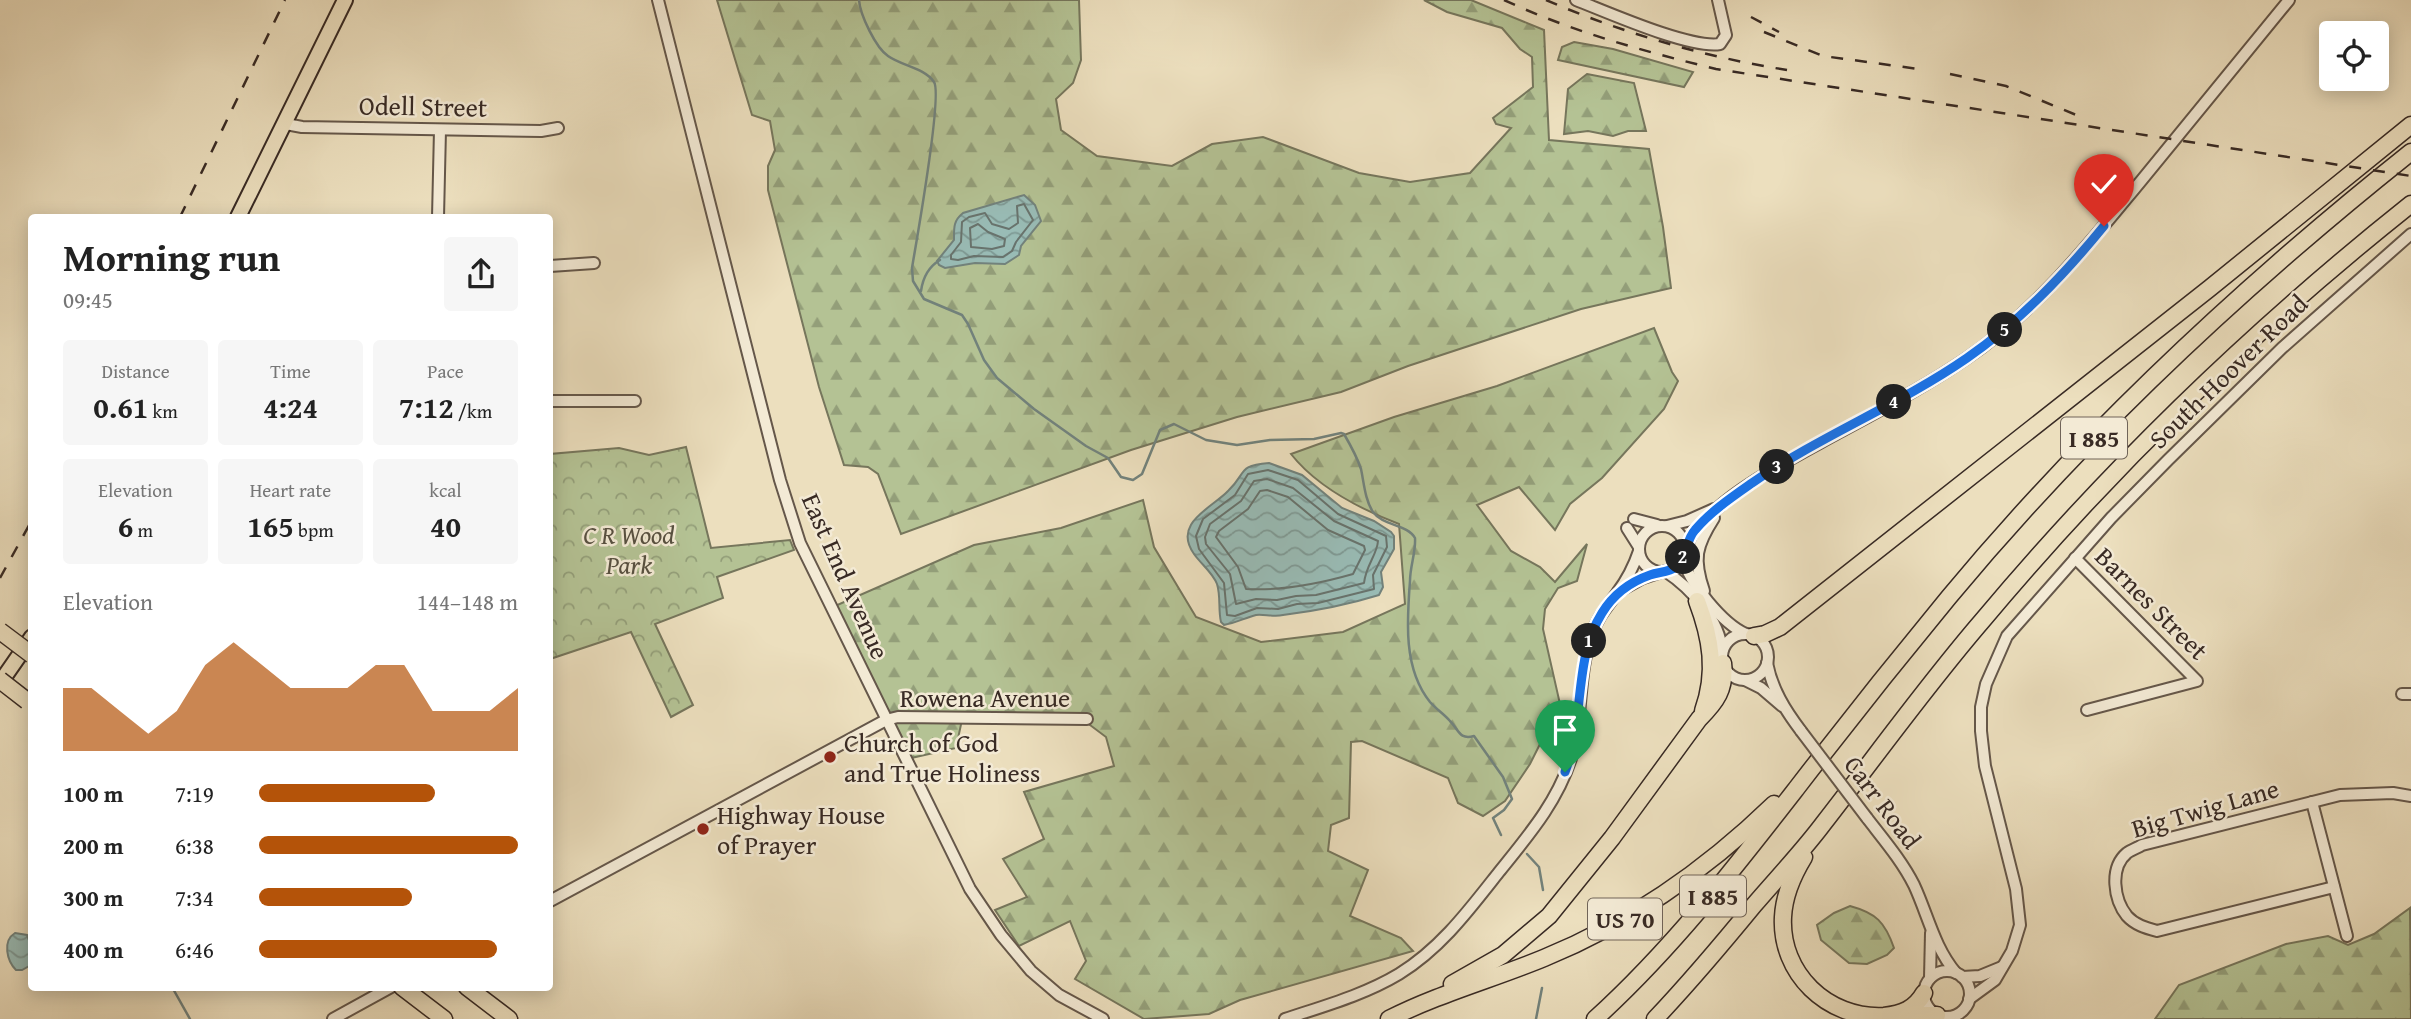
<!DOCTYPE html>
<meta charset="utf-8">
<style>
:root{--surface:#fff;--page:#f6f6f6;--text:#222;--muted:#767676;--accent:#b45309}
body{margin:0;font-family:"Gentium Book Plus",serif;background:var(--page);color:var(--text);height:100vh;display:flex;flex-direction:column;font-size:26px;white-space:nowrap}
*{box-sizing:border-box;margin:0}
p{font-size:23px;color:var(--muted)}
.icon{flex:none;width:38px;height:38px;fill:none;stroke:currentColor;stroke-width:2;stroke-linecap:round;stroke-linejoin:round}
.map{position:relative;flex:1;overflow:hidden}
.drawer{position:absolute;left:28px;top:214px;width:525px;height:777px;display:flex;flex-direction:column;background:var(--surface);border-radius:7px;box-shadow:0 4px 18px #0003}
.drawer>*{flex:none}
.controls{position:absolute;left:2319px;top:21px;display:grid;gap:14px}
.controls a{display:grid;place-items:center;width:70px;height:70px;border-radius:7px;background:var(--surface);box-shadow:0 4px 18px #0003;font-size:35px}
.pin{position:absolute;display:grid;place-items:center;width:60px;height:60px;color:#fff;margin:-72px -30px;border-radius:50% 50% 50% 0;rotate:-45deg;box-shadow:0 0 7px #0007}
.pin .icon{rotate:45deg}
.km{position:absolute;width:35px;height:35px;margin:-18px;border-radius:50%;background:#222;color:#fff;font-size:19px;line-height:35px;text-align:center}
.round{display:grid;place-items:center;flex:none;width:74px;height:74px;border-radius:7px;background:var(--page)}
.summary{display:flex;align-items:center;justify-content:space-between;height:119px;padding:0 35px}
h1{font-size:38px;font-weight:700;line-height:52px}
.figures{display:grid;grid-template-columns:repeat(3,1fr);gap:10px;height:119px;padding:7px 35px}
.figures div{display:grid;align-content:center;border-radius:7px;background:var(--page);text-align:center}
.figures b{font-size:30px;font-weight:700}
.figures small{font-size:19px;font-weight:400}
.figures p{font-size:19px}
.chart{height:196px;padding:14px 35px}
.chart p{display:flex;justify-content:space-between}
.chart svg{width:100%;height:126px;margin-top:7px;fill:var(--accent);opacity:.7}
ul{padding:0 35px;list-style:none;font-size:23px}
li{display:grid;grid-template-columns:112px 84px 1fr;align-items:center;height:52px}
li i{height:18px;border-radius:9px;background:var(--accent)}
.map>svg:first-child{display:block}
</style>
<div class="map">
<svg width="2411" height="1019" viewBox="0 0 2411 1019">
<defs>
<pattern id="forest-firs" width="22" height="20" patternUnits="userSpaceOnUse" patternTransform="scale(1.75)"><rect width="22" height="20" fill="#b4c294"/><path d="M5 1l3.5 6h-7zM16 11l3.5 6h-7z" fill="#939e79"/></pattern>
<pattern id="park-crowns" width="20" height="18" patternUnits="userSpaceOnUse" patternTransform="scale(1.75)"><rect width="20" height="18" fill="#b4c294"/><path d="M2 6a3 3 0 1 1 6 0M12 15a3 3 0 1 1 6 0" fill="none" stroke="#939e79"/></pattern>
<pattern id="water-waves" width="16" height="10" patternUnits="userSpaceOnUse" patternTransform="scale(1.75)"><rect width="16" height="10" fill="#99bcb6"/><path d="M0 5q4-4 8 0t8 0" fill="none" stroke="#7e9994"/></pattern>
</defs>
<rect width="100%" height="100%" fill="#ecdfbe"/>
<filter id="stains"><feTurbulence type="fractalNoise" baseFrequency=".00286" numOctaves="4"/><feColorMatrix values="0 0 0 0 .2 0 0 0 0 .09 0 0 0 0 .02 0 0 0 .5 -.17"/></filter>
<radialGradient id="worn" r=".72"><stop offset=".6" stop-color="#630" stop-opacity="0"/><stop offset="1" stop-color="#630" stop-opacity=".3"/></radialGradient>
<!-- forest -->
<g fill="url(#forest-firs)" stroke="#76765c" stroke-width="2">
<path d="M717 0H1079L1081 60 1073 83 1056 99 1061 130 1097 156 1172 166 1212 144 1263 137 1359 173 1410 182 1470 173 1511 128 1496 124 1493 118 1533 87 1532 57 1520 49 1502 28 1447 12 1424 0H1471L1544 30 1549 140 1649 149 1663 227 1671 288 1581 309 1408 366 1341 392 1237 417 1131 450 901 534 878 474 868 467 844 465 819 387 768 190V166L775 150 770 121 752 115Z"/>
<path d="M1574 42 1613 49 1693 72 1684 87 1558 60 1562 47Z"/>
<path d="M1587 74 1634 83 1646 131H1628L1613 136 1588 131 1564 134 1568 89Z"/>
<path d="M1654 328 1672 372 1678 381 1664 409 1602 478 1570 504 1555 530 1519 487 1477 505 1511 551 1540 567 1555 582 1587 544 1577 581 1558 588 1545 609 1543 629 1560 704 1530 764 1505 801 1483 816 1458 803 1448 778 1362 741 1351 742 1349 818 1331 825 1328 851 1368 870 1350 916 1401 938 1413 951 1240 1000 1209 1014 1144 1019 1075 979 1086 961 1070 921 1019 946 995 910 1027 897 1003 859 1044 839 1024 792 1114 766 1106 737 1078 716 963 715 956 748 911 758 835 606 974 545 1061 528 1143 500 1154 547 1196 617 1261 642 1343 632 1405 604 1399 524C1360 509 1317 487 1291 454L1394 417 1497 386Z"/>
<path d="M1850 906C1876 913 1885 922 1894 948L1887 955 1867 964 1849 963 1821 940 1817 925 1834 913Z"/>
<path d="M2410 908 2411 1019H2155L2179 985 2286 944 2328 936 2348 945 2374 934Z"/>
</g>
<!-- park -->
<path fill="url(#park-crowns)" stroke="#76765c" stroke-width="2" d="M686 447 711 548 790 540 794 550 717 577 723 598 655 624 693 705 671 717 631 632 550 659V454L619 448 649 455Z"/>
<!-- water -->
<g fill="url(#water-waves)" stroke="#72827c" stroke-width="2">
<path d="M1024 195 1035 205 1041 221 1021 246 1019 255 1005 264 975 263 945 268 939 265 937 261 954 240C954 228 953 221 963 213Z"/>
<path d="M1269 463 1302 475 1342 508 1374 521 1391 532 1394 536V549L1381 572 1383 587 1379 595C1347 605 1315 611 1283 615 1274 617 1263 614 1256 615 1245 618 1235 623 1224 625L1221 622C1218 610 1221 597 1217 584 1213 573 1201 564 1194 554 1172 523 1212 508 1228 491 1248 472 1236 466 1269 463Z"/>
<path d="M15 933 27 935 31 946V965L22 970H16C7 961 2 941 15 933Z"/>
</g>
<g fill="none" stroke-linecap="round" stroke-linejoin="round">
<!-- shore -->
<g stroke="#68736d" stroke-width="2">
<path d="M1024 204 1033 220 1016 242 1012 251 1003 257 974 256 958 260 951 259V255L961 242 962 222 969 217 985 213 992 224 1009 229 1018 223 1017 206Z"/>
<path d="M978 224 988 232 1005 239 1004 246 992 249 971 247 970 228Z"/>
<path d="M1268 470 1298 480 1338 514 1386 536 1387 547 1373 575 1374 589 1318 603 1297 604 1278 609 1257 608 1235 616 1227 615 1224 583 1199 549 1196 536 1203 519 1235 495 1248 474Z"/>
<path d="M1267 479 1293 488 1334 521 1378 541C1377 555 1366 565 1364 583L1316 595 1296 596 1277 600 1256 599 1236 604 1230 574 1206 544 1205 537 1210 524 1241 501 1254 481Z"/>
<path d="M1267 490 1288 497 1328 530 1364 546 1365 550 1353 574C1318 584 1281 591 1246 589L1238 567 1216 537 1219 531 1248 509 1260 491Z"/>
</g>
<!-- stream -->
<g stroke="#72827c" stroke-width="2.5">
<path d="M859 0C860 15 876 48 888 56 902 66 925 68 934 82 943 95 916 243 912 268L913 281 924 299 962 315 968 324 984 360 997 378 1034 409 1086 446 1108 458 1121 477 1133 480 1142 474 1160 430 1174 424 1206 440 1237 445 1270 440 1314 439 1341 433 1344 434C1351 446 1357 457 1361 469 1364 483 1365 500 1373 512 1383 526 1407 524 1415 538 1416 552 1410 566 1410 581 1407 620 1403 669 1430 702 1436 709 1444 714 1450 721 1459 730 1459 740 1474 736L1503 777 1512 799 1504 810 1493 818 1501 835"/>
<path d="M921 291C923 277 928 267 940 260"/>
<path d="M1527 854 1539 867 1543 890"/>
<path d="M172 987 190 1019"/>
<path d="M1536 1019 1542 988"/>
</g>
<defs>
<g id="minor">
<path d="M658 0 780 480 800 543 970 889 1001 935 1031 971 1059 995 1103 1019"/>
<path d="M1576 0C1607 12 1690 49 1720 44L1726 35 1718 0"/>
<path d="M286 124 302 127 541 131 558 128"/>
<path d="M438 217 440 130"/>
<path d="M550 266 594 263"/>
<path d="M550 401H635"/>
<path d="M1634 519 1657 525"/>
<path d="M1667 526 1687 521 1714 509"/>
<circle cx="1662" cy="549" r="23"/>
<path d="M1627 528 1639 547"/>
<path d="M1685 550C1702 502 1795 457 1838 433 1882 409 1926 386 1967 358 2037 310 2088 245 2141 181 2190 121 2240 60 2289 0"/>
<path d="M1683 558C1689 583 1723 624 1746 634"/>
<path d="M2075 558 2197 681 2087 710"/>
<path d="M1665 571C1691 588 1720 620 1722 651"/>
<path d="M1704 591C1693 559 1696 546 1714 518"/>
<path d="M1618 592 1643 578 1661 572"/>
<circle cx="1745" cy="657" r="23"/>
<path d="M1767 663C1772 689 1785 710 1801 731"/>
<path d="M1745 680 1761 688 1782 706"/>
<path d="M2402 694H2411"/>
<path d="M2312 802 2347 936"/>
<path d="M1867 818C1884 840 1902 861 1914 885 1928 915 1934 947 1956 973"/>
<path d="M2334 887 2157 931C2146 928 2135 925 2127 916 2114 900 2109 868 2127 853 2131 850 2137 848 2142 845L2340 795 2393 793 2411 796"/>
<path d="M550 901 886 720 898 717 1087 719"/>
<circle cx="1947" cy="994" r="23"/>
<path d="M1962 977 1980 976 2002 967"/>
<path d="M1930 978 1931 933"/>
<path d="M1969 999 1995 980 2012 951 2020 925 2016 889 1985 766 1981 731V707L1986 684 2007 636 2111 518 2168 460 2282 348 2411 234"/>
<path d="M333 1019 391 987"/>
<path d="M1285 1019C1324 1006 1364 995 1399 974 1441 948 1469 910 1499 872 1528 836 1559 800 1572 755 1583 715 1578 672 1592 634 1597 618 1607 607 1617 593 1626 581 1634 566 1639 551"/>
</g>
<g id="major">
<path d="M238 217 345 0"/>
<path d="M0 683 32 637"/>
</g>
<g id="highway">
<path d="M1697 601C1711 638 1717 672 1703 711"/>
<path d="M1754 636 1765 634 1780 627 2210 288 2411 125"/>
<path d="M1804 857C1793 875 1784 895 1783 917 1780 973 1827 1019 1884 1016 1902 1014 1915 1009 1924 993"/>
<path d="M1452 984 1503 955 1549 916 1612 838 1699 719C1716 702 1726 689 1723 663"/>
<path d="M402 987 444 1019"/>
<path d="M467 987 509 1019"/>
<path d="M1389 1019C1438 994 1493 979 1544 958 1632 922 1706 870 1774 804"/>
<path d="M1595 1019C1671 950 1733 870 1796 789 1846 724 1897 660 1949 597 2086 432 2244 285 2411 152"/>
<path d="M1655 1019C1690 982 1722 944 1754 905 1777 878 1802 852 1823 824 1876 756 1926 686 1982 621 2110 468 2255 328 2411 204"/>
<path d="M1914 1019 1924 1015H1937"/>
</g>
</defs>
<!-- minor casing -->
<use href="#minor" stroke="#65574a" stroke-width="14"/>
<!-- major casing -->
<use href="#major" stroke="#382a24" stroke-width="18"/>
<!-- highway casing -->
<use href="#highway" stroke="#382a24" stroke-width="19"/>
<!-- minor -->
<use href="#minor" stroke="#f3ead5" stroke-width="10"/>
<!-- major -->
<use href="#major" stroke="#ecdfbe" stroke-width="14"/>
<!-- highway -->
<use href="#highway" stroke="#ecdfbe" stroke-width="16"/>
<!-- rail -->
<g stroke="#382a24" stroke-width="2.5" stroke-dasharray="12 12" stroke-linecap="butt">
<path d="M1504 0C1573 32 1643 51 1716 69L2411 176"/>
<path d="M1546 0C1622 33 1705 57 1787 70"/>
<path d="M1751 17 1779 32"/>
<path d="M1764 32 1823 56 1926 70"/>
<path d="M1950 74 2006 86 2086 119"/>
<path d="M180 217 285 0"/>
<path d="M0 578 32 520"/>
</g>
<defs>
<path id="minor-bridge" d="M1801 731 1867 818"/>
<g id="highway-bridge">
<path d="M0 631 32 655"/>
<path d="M0 680 27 701"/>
</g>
</defs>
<!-- minor-bridge casing -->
<use href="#minor-bridge" stroke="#65574a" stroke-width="14" stroke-linecap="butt"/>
<!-- highway-bridge casing -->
<use href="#highway-bridge" stroke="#382a24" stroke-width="19" stroke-linecap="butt"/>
<!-- minor-bridge -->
<use href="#minor-bridge" stroke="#f3ead5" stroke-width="10"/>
<!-- highway-bridge -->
<use href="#highway-bridge" stroke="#ecdfbe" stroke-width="16"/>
</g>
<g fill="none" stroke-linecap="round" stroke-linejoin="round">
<defs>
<path id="route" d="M1565 772C1585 721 1573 659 1602 613 1613 595 1630 582 1650 575 1659 572 1669 572 1676 567 1687 559 1685 541 1695 530 1710 512 1732 497 1752 483 1820 436 1899 405 1967 358 2020 321 2063 276 2104 226"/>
</defs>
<!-- route casing -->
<use href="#route" stroke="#fff" stroke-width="14"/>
<!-- route -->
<use href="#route" stroke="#1a73e8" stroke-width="9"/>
</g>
<!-- markers -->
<g fill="#8f2418" stroke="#f3ead5" stroke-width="2.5">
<circle cx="830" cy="757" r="7"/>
<circle cx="703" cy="829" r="7"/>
</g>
<g text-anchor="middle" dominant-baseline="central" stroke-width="5" stroke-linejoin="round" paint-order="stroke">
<!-- shield labels -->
<g fill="#f3ead5" stroke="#706459" stroke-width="2">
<rect x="2061" y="417.5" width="66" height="41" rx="5"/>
<rect x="1680" y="875.5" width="66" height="41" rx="5"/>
<rect x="1588" y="898.5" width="74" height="41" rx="5"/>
</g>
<g font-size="24" font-weight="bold" fill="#382a24">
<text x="2094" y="438">I 885</text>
<text x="1713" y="896">I 885</text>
<text x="1625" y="919">US 70</text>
</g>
<!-- street labels -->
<g font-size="26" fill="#382a24" stroke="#f3ead5">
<text transform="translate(423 106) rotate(1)">Odell Street</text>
<text transform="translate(2228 371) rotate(-44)">South Hoover Road</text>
<text transform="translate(846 576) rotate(66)">East End Avenue</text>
<text transform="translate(2152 603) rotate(45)">Barnes Street</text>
<text x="985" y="697">Rowena Avenue</text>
<text transform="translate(1883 802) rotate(53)">Carr Road</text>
<text transform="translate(2205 808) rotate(-16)">Big Twig Lane</text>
</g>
<!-- park labels -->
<g font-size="26" font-style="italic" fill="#575040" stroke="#f3ead5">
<text x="629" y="534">C R Wood<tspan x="629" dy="30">Park</tspan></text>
</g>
<!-- poi labels -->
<g font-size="26" fill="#382a24" stroke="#f3ead5" text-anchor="start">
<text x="844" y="742">Church of God<tspan x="844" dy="30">and True Holiness</tspan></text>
<text x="717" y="814">Highway House<tspan x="717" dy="30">of Prayer</tspan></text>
</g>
</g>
<rect width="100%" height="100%" filter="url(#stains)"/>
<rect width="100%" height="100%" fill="url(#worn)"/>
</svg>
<div class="controls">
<a><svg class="icon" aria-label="locate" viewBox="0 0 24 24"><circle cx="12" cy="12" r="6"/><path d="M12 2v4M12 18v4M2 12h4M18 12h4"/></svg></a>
</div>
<div class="pin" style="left:1565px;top:772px;background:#1e9e55"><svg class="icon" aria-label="arrive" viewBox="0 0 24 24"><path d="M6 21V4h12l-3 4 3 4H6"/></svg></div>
<div class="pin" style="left:2104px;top:226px;background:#d93025"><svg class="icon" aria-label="check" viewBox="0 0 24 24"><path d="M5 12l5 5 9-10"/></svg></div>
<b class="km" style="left:1589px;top:641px">1</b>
<b class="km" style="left:1683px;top:557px">2</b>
<b class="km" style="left:1777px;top:467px">3</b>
<b class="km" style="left:1894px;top:402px">4</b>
<b class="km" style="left:2005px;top:330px">5</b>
<section class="drawer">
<div class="summary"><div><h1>Morning run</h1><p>09:45</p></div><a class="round"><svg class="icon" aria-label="share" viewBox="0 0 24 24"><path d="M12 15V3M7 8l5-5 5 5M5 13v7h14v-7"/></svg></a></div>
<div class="figures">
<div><p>Distance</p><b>0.61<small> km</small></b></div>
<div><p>Time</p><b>4:24</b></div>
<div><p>Pace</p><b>7:12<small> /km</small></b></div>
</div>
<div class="figures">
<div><p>Elevation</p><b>6<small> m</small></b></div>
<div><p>Heart rate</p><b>165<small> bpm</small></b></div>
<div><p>kcal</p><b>40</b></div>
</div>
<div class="chart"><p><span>Elevation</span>144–148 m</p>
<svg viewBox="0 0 160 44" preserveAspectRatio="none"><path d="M0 44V22L10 22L20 30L30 38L40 30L50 14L60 6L70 14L80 22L90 22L100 22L110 14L120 14L130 30L140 30L150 30L160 22V44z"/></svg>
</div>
<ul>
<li><b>100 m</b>7:19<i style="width:68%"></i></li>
<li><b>200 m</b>6:38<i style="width:100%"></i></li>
<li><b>300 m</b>7:34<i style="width:59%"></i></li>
<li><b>400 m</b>6:46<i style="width:92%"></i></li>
</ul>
</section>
</div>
